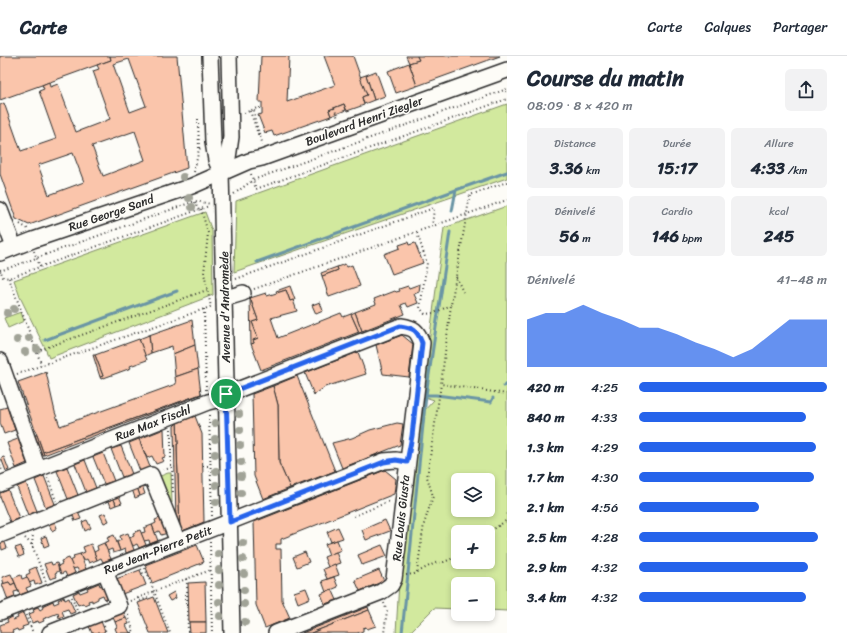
<!DOCTYPE html>
<html lang="fr">
<meta charset="utf-8">
<style>
:root{--surface:#fff;--page:#f2f2f3;--text:#1f2937;--muted:#747a83;--line:#e0e1e3;--accent:#2563eb}
body{margin:0;font-family:Sriracha,sans-serif;background:var(--page);color:var(--text);height:100vh;display:flex;flex-direction:column;font-size:15px;white-space:nowrap}
*{box-sizing:border-box;margin:0}
p{font-size:13px;color:var(--muted)}
.icon{flex:none;width:22px;height:22px;fill:none;stroke:currentColor;stroke-width:2;stroke-linecap:round;stroke-linejoin:round}
.map{position:relative;flex:1;overflow:hidden}
.sheet{display:flex;flex-direction:column;background:var(--surface);width:340px}
.sheet>*{flex:none}
.fabs{position:absolute;left:451px;top:417px;display:grid;gap:8px}
.fabs a{display:grid;place-items:center;width:44px;height:44px;border-radius:6px;background:var(--surface);box-shadow:0 2px 6px #0003;font-size:20px}
.pin{position:absolute;display:grid;place-items:center;width:34px;height:34px;color:#fff;margin:-17px;border:2px solid #fff;border-radius:50%;box-shadow:0 1px 4px #0007}
.round{display:grid;place-items:center;flex:none;width:42px;height:42px;border-radius:6px;background:var(--page)}
.summary{display:flex;align-items:center;justify-content:space-between;height:68px;padding:0 20px}
h1{font-size:22px;font-weight:700;line-height:30px}
.metrics{display:grid;grid-template-columns:repeat(3,1fr);gap:6px;height:68px;padding:4px 20px}
.metrics div{display:grid;align-content:center;border-radius:6px;background:var(--page);text-align:center}
.metrics b{font-size:17px;font-weight:700}
.metrics small{font-size:11px;font-weight:400}
.metrics p{font-size:11px}
.chart{height:112px;padding:8px 20px}
.chart p{display:flex;justify-content:space-between}
.chart svg{width:100%;height:72px;margin-top:4px;fill:var(--accent);opacity:.7}
ul{padding:0 20px;list-style:none;font-size:13px}
li{display:grid;grid-template-columns:64px 48px 1fr;align-items:center;height:30px}
li i{height:10px;border-radius:5px;background:var(--accent)}
header{display:flex;align-items:center;gap:24px;box-sizing:border-box;height:56px;padding:0 20px;background:var(--surface);border-bottom:1px solid var(--line)}
header strong{font-size:19px}
nav{display:flex;gap:22px;margin-inline-start:auto;font-size:14px}
main{display:flex;flex:1;min-height:0}
.map>svg:first-child{display:block}
</style>
<header>
<strong>Carte</strong>
<nav><a>Carte</a><a>Calques</a><a>Partager</a></nav>
</header>
<main>
<div class="map">
<svg width="507" height="577" viewBox="0 0 507 577">
<rect width="100%" height="100%" fill="#fdfcf7"/>
<filter id="ink" filterUnits="userSpaceOnUse"><feTurbulence type="fractalNoise" baseFrequency=".025" numOctaves="2"/><feDisplacementMap in="SourceGraphic" scale="8" xChannelSelector="R" yChannelSelector="G"/><feConvolveMatrix kernelMatrix="1 2 1 2 8 2 1 2 1" color-interpolation-filters="sRGB"/></filter>
<g filter="url(#ink)">
<!-- green -->
<g fill="#d2e99e" stroke="#7e8a64" fill-rule="evenodd">
<path d="M507 48V122L234 216 236 145Z"/>
<path d="M507 150V555L488 554V528H458V553L434 552 409 577H396L402 475 422 357 434 344 422 340 444 172ZM458 424H488V454H458ZM458 476H488V506H458Z"/>
<path d="M205 156 212 175 213 239 49 302 45 292 20 241 14 224Z"/>
<path d="M21 256 24 265 8 272 4 262Z"/>
<path d="M168 417H171L172 447H168L158 421Z"/>
</g>
<g fill="none" stroke-linecap="round" stroke-linejoin="round">
<!-- stream -->
<g stroke="#6a95a5" stroke-width="3">
<path d="M452 155 456 134 507 116"/>
<path d="M257 206 456 134"/>
<path d="M45 284 177 235"/>
<path d="M504 330 507 327"/>
<path d="M426 339H436L491 346 493 342"/>
<path d="M402 577 426 339 450 176"/>
</g>
</g>
<!-- building -->
<g fill="#fac5ab" stroke="#2b2b2b" fill-rule="evenodd">
<path d="M0 0H110L111 4 0 44Z"/>
<path d="M110 0H177L187 112 29 169 16 163 0 118V49L4 47 21 95 56 83 39 35 44 33 42 29 49 26 50 31 58 28 76 76 110 63 93 15 99 13 97 9 111 4ZM129 3 146 50 130 56 113 8ZM135 75 145 104 103 120 92 90ZM73 97 84 126 49 139 38 109Z"/>
<path d="M261 0H289L287 46 335 29 324 0H353L367 39 362 41 364 49 347 55 344 48 329 54 331 60 274 80 272 75 265 77 258 59 262 58V46H259Z"/>
<path d="M406 0H417L419 4 409 7Z"/>
<path d="M417 0H500L417 30 409 7 419 4Z"/>
<path d="M409 7 417 30 396 37 388 15Z"/>
<path d="M376 15 385 40 374 44 366 19Z"/>
<path d="M366 19 374 44 364 48 362 41 367 39 360 21Z"/>
<path d="M344 48 346 54 331 60 329 54Z"/>
<path d="M408 186 409 189 415 187 423 207 392 218 384 198 400 192 399 189Z"/>
<path d="M345 208 347 211 352 209 360 230 329 241 322 220 338 214 337 211Z"/>
<path d="M337 211 338 214 322 220 321 217Z"/>
<path d="M420 228 419 236 414 238 418 247 408 251 406 247 401 249 405 258 362 275 355 256 376 248 374 243 395 235 396 236 400 235 399 233 408 230 409 232Z"/>
<path d="M290 230 295 244 290 245 286 234 277 237 276 235Z"/>
<path d="M286 234 290 245 293 244 297 255 271 262 278 282 341 257 343 261 351 258 359 276 261 314 251 288 254 287 253 284 258 282 252 266 258 264 250 242 266 237 267 240Z"/>
<path d="M250 242 258 264 252 266 258 282 253 284 254 287 251 288Z"/>
<path d="M320 246 323 255 316 258 312 249Z"/>
<path d="M355 256 362 275 359 276 351 258Z"/>
<path d="M192 264 195 289 173 298 172 290 151 297 149 279Z"/>
<path d="M149 279 151 297 145 300 139 283Z"/>
<path d="M402 279 413 288 409 321 383 318 376 289Z"/>
<path d="M139 283 147 304 130 310 131 312 101 323 100 321 103 320 95 299Z"/>
<path d="M195 289 198 313 175 321 173 298Z"/>
<path d="M358 296 366 318 325 331 314 339 305 317Z"/>
<path d="M93 299H95L103 320 100 321Z"/>
<path d="M198 313 201 338 43 396 18 326 46 316 55 356 60 370 176 328 175 321Z"/>
<path d="M297 320 335 415 290 432 279 407 278 349 273 330Z"/>
<path d="M273 330 278 349 279 407 290 432 263 443 254 420 252 338Z"/>
<path d="M202 338 44 399 43 396 201 338Z"/>
<path d="M7 351 15 374 4 378 0 367V353Z"/>
<path d="M195 360 202 378 204 466 180 476 177 394V388H178L177 367Z"/>
<path d="M177 367 178 388H177V394L180 476 176 468 174 370Z"/>
<path d="M397 367 403 368 400 389 342 412 332 387 352 382 370 374Z"/>
<path d="M164 373 165 401 162 402 164 405 156 408 152 400 147 402 139 383Z"/>
<path d="M34 379H37L44 399H41Z"/>
<path d="M18 383 27 407 16 412 7 387Z"/>
<path d="M139 383 150 411 140 415 129 387Z"/>
<path d="M121 390 132 418 122 421 111 393Z"/>
<path d="M103 397 114 425 104 428 93 401Z"/>
<path d="M4 401 9 414 6 415 1 402Z"/>
<path d="M85 404 96 432 86 436 75 408Z"/>
<path d="M67 411 78 439 68 443 57 415Z"/>
<path d="M385 414 396 423 394 438 281 483V488H276V493H281L282 544 290 562 265 572 256 549 254 466Z"/>
<path d="M44 420 55 448 46 452 35 424Z"/>
<path d="M26 427 37 455 28 459 17 431Z"/>
<path d="M142 429 145 438 140 440 137 431Z"/>
<path d="M137 431 140 440 135 442 132 433Z"/>
<path d="M8 434 19 462 10 466 0 441V437Z"/>
<path d="M118 438 122 447 116 449 113 440Z"/>
<path d="M113 440 116 449 111 451 108 442Z"/>
<path d="M77 454 81 463 75 465 72 457Z"/>
<path d="M105 457 109 465 104 467 100 459Z"/>
<path d="M162 461 168 477 161 479 159 475 155 477 152 469 156 467 155 464Z"/>
<path d="M54 464 57 472 52 475 48 466Z"/>
<path d="M87 464 91 472 85 475 82 466Z"/>
<path d="M385 464 390 475 366 484 362 474Z"/>
<path d="M152 469 158 485 150 488 149 484 144 485 141 477 145 476 144 472Z"/>
<path d="M338 471 343 482 331 486 327 476Z"/>
<path d="M140 474 146 489 139 492 137 488 133 490 129 482 134 480 133 477Z"/>
<path d="M128 477 134 494 126 497 125 493 120 495 117 486 121 484 120 480Z"/>
<path d="M114 479 120 495 113 497 112 493 107 495 104 487 109 485 107 482Z"/>
<path d="M46 480 49 489 44 491 41 482Z"/>
<path d="M4 484 7 492 2 494 0 485Z"/>
<path d="M337 484 341 494 329 499 325 488Z"/>
<path d="M104 487 111 503 103 506 101 502 97 504 94 496 98 494 97 490Z"/>
<path d="M91 488 97 504 89 507 87 503 83 505 80 498 85 496 83 491Z"/>
<path d="M197 489 204 506 152 527 145 509Z"/>
<path d="M382 489 387 500 362 509 358 499Z"/>
<path d="M21 490 24 499 19 501 15 492Z"/>
<path d="M305 496 309 506 297 511 293 501Z"/>
<path d="M336 496 340 507 328 511 324 501Z"/>
<path d="M80 498 86 513 79 516 77 512 73 513 70 505 74 503 73 500Z"/>
<path d="M69 502 75 517 67 521 65 516 61 518 58 510 62 508 61 505Z"/>
<path d="M51 506 52 509 57 507 59 515 55 517 57 521 50 523 44 508Z"/>
<path d="M335 508 339 519 327 523 323 513Z"/>
<path d="M36 511 42 527 35 529 34 525 29 527 26 519 30 517 29 514Z"/>
<path d="M140 514 146 529 122 538 116 523Z"/>
<path d="M379 514 384 525 360 535 355 524Z"/>
<path d="M11 518 15 527 11 529 9 526 4 528 2 521Z"/>
<path d="M21 519 22 523 27 521 31 530 26 532 28 536 20 539 13 522Z"/>
<path d="M334 521 338 531 326 536 322 525Z"/>
<path d="M9 526 11 529 15 527 18 535 14 536 15 541 8 544 2 528Z"/>
<path d="M205 526 206 566H189L188 527Z"/>
<path d="M99 527 100 530 104 528 110 542 105 544 103 539 98 541V543L92 546V544L88 545 89 547 84 549 83 547 78 549 73 538 79 535 80 537 88 534 87 532Z"/>
<path d="M306 532 310 542 298 547 294 536Z"/>
<path d="M332 533 337 544 325 548 321 538Z"/>
<path d="M174 536 176 542 170 545 167 540Z"/>
<path d="M64 541 65 544 69 542 75 556 70 558 68 553 62 555 64 560 59 562 58 557 43 563 44 565 39 567 38 565 32 567 29 558 34 556 33 553 38 551 40 554 43 552 42 550 53 545 54 548 59 546 58 544Z"/>
<path d="M154 541 168 577H150L138 547Z"/>
<path d="M368 551 369 554 311 577H302Z"/>
<path d="M123 554 126 562 115 566 112 559Z"/>
<path d="M369 554 376 570 367 573 366 571 363 572V575L357 577H311Z"/>
<path d="M23 557 28 569 22 571 23 573 18 575 17 573 12 575 13 577H0V569L8 566 7 564 12 561 13 564 18 562 17 560Z"/>
<path d="M126 562 129 568 126 569 130 577 132 576 133 577H117L115 572 117 571 115 566Z"/>
<path d="M100 563 105 575 102 577H92L88 568Z"/>
<path d="M189 566H206V577H190Z"/>
</g>
<g fill="none" stroke-linecap="round" stroke-linejoin="round">
<defs>
<g id="minor">
<path d="M210 0 213 86 216 104 221 116 232 577"/>
<path d="M221 116 228 102 231 81 229 0"/>
<path d="M0 154 14 191"/>
<path d="M0 197 33 184 192 130 249 105 262 102 507 14"/>
<path d="M224 241 233 240 243 237"/>
<path d="M0 305 38 413"/>
<path d="M0 428 208 346 216 344 227 338 401 270C414 272 417 274 422 287L394 523 391 529 381 536 276 577"/>
<path d="M0 479 151 419 178 486"/>
<path d="M0 556 384 405 396 404 407 406"/>
<path d="M50 577 119 550 105 515"/>
</g>
</defs>
<!-- minor casing -->
<use href="#minor" stroke="#2b2b2b" stroke-width="18"/>
<!-- path -->
<g stroke="#2b2b2b" stroke-width="2" stroke-dasharray="1 3" stroke-linecap="butt">
<path d="M506 35 507 38"/>
<path d="M334 52 338 62"/>
<path d="M250 55 258 78 259 77 255 65 254 53"/>
<path d="M244 57 257 52H262"/>
<path d="M198 63 199 93"/>
<path d="M259 77 263 89"/>
<path d="M194 116 199 93 201 92"/>
<path d="M251 118 256 133 507 43"/>
<path d="M507 126 470 139 451 249 441 328 507 338"/>
<path d="M234 138 253 124 507 33"/>
<path d="M195 146 198 154"/>
<path d="M201 153 208 177 204 217 211 251"/>
<path d="M20 168 28 173"/>
<path d="M417 177 427 207 420 252 425 258 434 257 451 249"/>
<path d="M34 195 40 211"/>
<path d="M0 213 3 221 9 222 209 150"/>
<path d="M0 215 195 145 211 148"/>
<path d="M456 221 463 236"/>
<path d="M9 222 42 310"/>
<path d="M236 223 434 152 432 171"/>
<path d="M254 233 507 144"/>
<path d="M204 253 206 334"/>
<path d="M37 295 207 234"/>
<path d="M17 318 213 250"/>
<path d="M209 359 212 460"/>
<path d="M171 373V411"/>
<path d="M0 409 2 415"/>
<path d="M203 410H211"/>
<path d="M172 411 173 438"/>
<path d="M163 414 175 411"/>
<path d="M48 422 56 445"/>
<path d="M354 460 390 445"/>
<path d="M488 477 507 464"/>
<path d="M25 482 32 489 46 526"/>
<path d="M210 486 212 577"/>
<path d="M32 489 33 479"/>
<path d="M145 512 170 577"/>
<path d="M141 513 144 520"/>
<path d="M417 516 424 468 433 440 427 421 441 328"/>
<path d="M406 519 414 518 435 507 444 506 451 503 458 497"/>
<path d="M186 523 187 528 188 577"/>
<path d="M185 538V549H188"/>
<path d="M72 541 77 554"/>
<path d="M138 542 139 545 148 542"/>
<path d="M130 545 186 523 211 514"/>
<path d="M384 547 387 555 384 577"/>
<path d="M26 559 33 577"/>
<path d="M128 559 134 577"/>
<path d="M104 570 106 577"/>
</g>
<!-- minor -->
<use href="#minor" stroke="#fdfcf7" stroke-width="15"/>
</g>
<!-- trees -->
<g fill="#a1a397">
<circle cx="183" cy="121" r="4"/>
<circle cx="189" cy="142" r="4"/>
<circle cx="192" cy="151" r="4"/>
<circle cx="14" cy="253" r="4"/>
<circle cx="7" cy="257" r="4"/>
<circle cx="29" cy="282" r="4"/>
<circle cx="17" cy="284" r="4"/>
<circle cx="37" cy="293" r="4"/>
<circle cx="25" cy="296" r="4"/>
<circle cx="239" cy="358" r="4"/>
<circle cx="215" cy="367" r="4"/>
<circle cx="240" cy="374" r="4"/>
<circle cx="215" cy="383" r="4"/>
<circle cx="240" cy="389" r="4"/>
<circle cx="215" cy="398" r="4"/>
<circle cx="241" cy="406" r="4"/>
<circle cx="216" cy="415" r="4"/>
<circle cx="241" cy="420" r="4"/>
<circle cx="216" cy="429" r="4"/>
<circle cx="241" cy="437" r="4"/>
<circle cx="216" cy="446" r="4"/>
<circle cx="243" cy="487" r="4"/>
<circle cx="218" cy="498" r="4"/>
<circle cx="243" cy="503" r="4"/>
<circle cx="219" cy="514" r="4"/>
<circle cx="244" cy="518" r="4"/>
<circle cx="219" cy="529" r="4"/>
<circle cx="244" cy="534" r="4"/>
<circle cx="219" cy="546" r="4"/>
<circle cx="244" cy="548" r="4"/>
<circle cx="220" cy="560" r="4"/>
<circle cx="245" cy="566" r="4"/>
</g>
</g>
<g fill="none" stroke-linecap="round" stroke-linejoin="round" filter="url(#ink)">
<defs>
<path id="route" d="M400 270C414 272 417 274 422 287L412 380 407 406 396 404 384 406 230 466 226 338Z"/>
</defs>
<!-- route casing -->
<use href="#route" stroke="#fff" stroke-width="8"/>
<!-- route -->
<use href="#route" stroke="#2563eb" stroke-width="5"/>
</g>
<g text-anchor="middle" dominant-baseline="central" stroke-width="3" stroke-linejoin="round" paint-order="stroke">
<!-- street labels -->
<g font-size="12" fill="#2b2b2b" stroke="#fdfcf7">
<text transform="translate(364 65) rotate(-20)">Boulevard Henri Ziegler</text>
<text transform="translate(111 157) rotate(-19)">Rue George Sand</text>
<text transform="translate(225 251) rotate(-91)">Avenue d'Andromède</text>
<text transform="translate(153 367) rotate(-21)">Rue Max Fischl</text>
<text transform="translate(401 462) rotate(-84)">Rue Louis Giusta</text>
<text transform="translate(158 494) rotate(-21)">Rue Jean-Pierre Petit</text>
</g>
</g>
</svg>
<div class="fabs">
<a><svg class="icon" aria-label="layers" viewBox="0 0 24 24"><path d="M12 4l9 5-9 5-9-5zM3 14l9 5 9-5"/></svg></a>
<a>+</a>
<a>−</a>
</div>
<div class="pin" style="left:226px;top:338px;background:#1e9e55"><svg class="icon" aria-label="arrive" viewBox="0 0 24 24"><path d="M6 21V4h12l-3 4 3 4H6"/></svg></div>
</div>
<section class="sheet">
<div class="summary"><div><h1>Course du matin</h1><p>08:09 · 8 × 420 m</p></div><a class="round"><svg class="icon" aria-label="share" viewBox="0 0 24 24"><path d="M12 15V3M7 8l5-5 5 5M5 13v7h14v-7"/></svg></a></div>
<div class="metrics">
<div><p>Distance</p><b>3.36<small> km</small></b></div>
<div><p>Durée</p><b>15:17</b></div>
<div><p>Allure</p><b>4:33<small> /km</small></b></div>
</div>
<div class="metrics">
<div><p>Dénivelé</p><b>56<small> m</small></b></div>
<div><p>Cardio</p><b>146<small> bpm</small></b></div>
<div><p>kcal</p><b>245</b></div>
</div>
<div class="chart"><p><span>Dénivelé</span>41–48 m</p>
<svg viewBox="0 0 160 44" preserveAspectRatio="none"><path d="M0 44V15L10 11L20 11L30 6L40 11L50 15L60 20L70 20L80 24L90 29L100 33L110 38L120 33L130 24L140 15L150 15L160 15V44z"/></svg>
</div>
<ul>
<li><b>420 m</b>4:25<i style="width:100%"></i></li>
<li><b>840 m</b>4:33<i style="width:89%"></i></li>
<li><b>1.3 km</b>4:29<i style="width:94%"></i></li>
<li><b>1.7 km</b>4:30<i style="width:93%"></i></li>
<li><b>2.1 km</b>4:56<i style="width:64%"></i></li>
<li><b>2.5 km</b>4:28<i style="width:95%"></i></li>
<li><b>2.9 km</b>4:32<i style="width:90%"></i></li>
<li><b>3.4 km</b>4:32<i style="width:89%"></i></li>
</ul>
</section>
</main>
